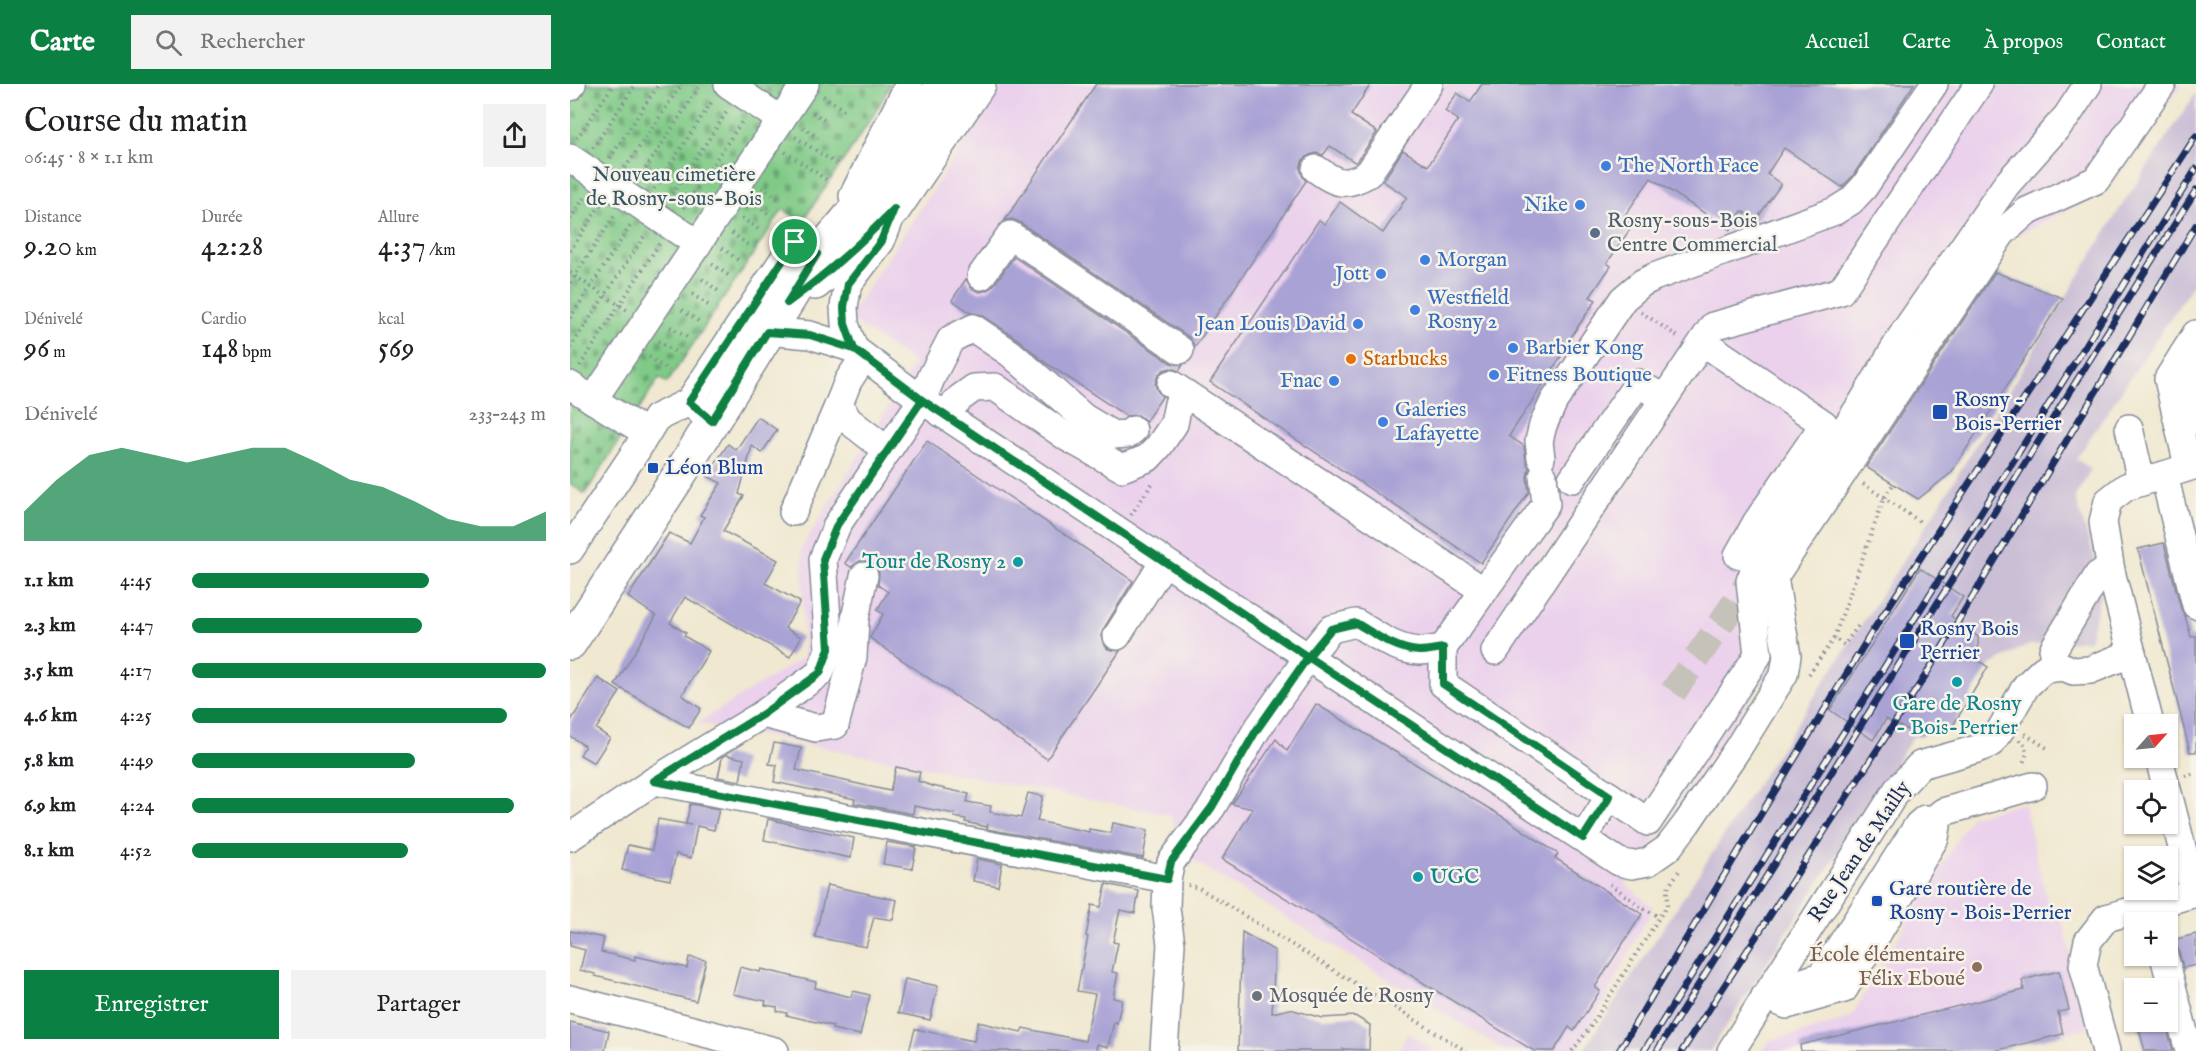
<!DOCTYPE html>
<html lang="fr">
<meta charset="utf-8">
<style>
:root{--surface:#fff;--page:#f2f2f2;--text:#202124;--muted:#757577;--accent:#0b8043}
body{margin:0;font-family:"IM FELL English",serif;background:var(--page);color:var(--text);height:100vh;display:flex;flex-direction:column;font-size:22px;white-space:nowrap}
*{box-sizing:border-box;margin:0}
p{font-size:20px;color:var(--muted)}
.icon{flex:none;width:33px;height:33px;fill:none;stroke:currentColor;stroke-width:2;stroke-linecap:round;stroke-linejoin:round}
.map{position:relative;flex:1;overflow:hidden}
.panel{display:flex;flex-direction:column;background:var(--surface);width:570px}
.panel>*{flex:none}
.needle{width:39px;rotate:63deg}
.controls{position:absolute;left:1554px;top:630px;display:grid;gap:12px}
.controls a{display:grid;place-items:center;width:54px;height:54px;border-radius:0px;background:var(--surface);box-shadow:0 2px 4px #0004;font-size:30px}
.pin{position:absolute;display:grid;place-items:center;width:51px;height:51px;color:#fff;margin:-26px;border:3px solid #fff;border-radius:50%;box-shadow:0 2px 6px #0007}
.round{display:grid;place-items:center;flex:none;width:63px;height:63px;border-radius:0px;background:var(--page)}
.head{display:flex;align-items:center;justify-content:space-between;height:102px;padding:0 24px}
h1{font-size:33px;font-weight:600;line-height:45px}
.figures{display:grid;grid-template-columns:repeat(3,1fr);gap:9px;height:102px;padding:6px 24px}
.figures div{display:grid;align-content:center}
.figures b{font-size:30px;font-weight:600}
.figures small{font-size:16px;font-weight:400}
.figures p{font-size:16px}
.chart{height:168px;padding:12px 24px}
.chart p{display:flex;justify-content:space-between}
.chart svg{width:100%;height:108px;margin-top:6px;fill:var(--accent);opacity:.7}
.button{display:flex;gap:12px;margin-top:auto;padding:12px 24px}
.button a{flex:1;height:69px;border-radius:0px;background:var(--accent);color:#fff;font-size:24px;font-weight:600;line-height:69px;text-align:center}
.button a+a{background:var(--page);color:var(--text)}
ul{padding:0 24px;list-style:none;font-size:20px}
li{display:grid;grid-template-columns:96px 72px 1fr;align-items:center;height:45px}
li i{height:15px;border-radius:8px;background:var(--accent)}
header{display:flex;align-items:center;gap:36px;box-sizing:border-box;height:84px;padding:0 30px;background:var(--accent);color:#fff}
header strong{font-size:28px}
nav{display:flex;gap:33px;margin-inline-start:auto;font-size:21px}
.search{width:420px;height:54px;background:var(--page);display:flex;align-items:center;gap:15px;box-sizing:border-box;padding:0 21px;border-radius:0px;color:var(--muted);font-size:22px}
main{display:flex;flex:1;min-height:0}
.map>svg:first-child{display:block}
</style>
<header>
<strong>Carte</strong>
<div class="search"><svg class="icon" aria-label="search" viewBox="0 0 24 24"><circle cx="10" cy="10" r="6"/><path d="M15 15l6 6"/></svg>Rechercher</div>
<nav><a>Accueil</a><a>Carte</a><a>À propos</a><a>Contact</a></nav>
</header>
<main>
<section class="panel">
<div class="head"><div><h1>Course du matin</h1><p>06:45 · 8 × 1.1 km</p></div><a class="round"><svg class="icon" aria-label="share" viewBox="0 0 24 24"><path d="M12 15V3M7 8l5-5 5 5M5 13v7h14v-7"/></svg></a></div>
<div class="figures">
<div><p>Distance</p><b>9.20<small> km</small></b></div>
<div><p>Durée</p><b>42:28</b></div>
<div><p>Allure</p><b>4:37<small> /km</small></b></div>
</div>
<div class="figures">
<div><p>Dénivelé</p><b>96<small> m</small></b></div>
<div><p>Cardio</p><b>148<small> bpm</small></b></div>
<div><p>kcal</p><b>569</b></div>
</div>
<div class="chart"><p><span>Dénivelé</span>233–243 m</p>
<svg viewBox="0 0 160 44" preserveAspectRatio="none"><path d="M0 44V32L10 19L20 9L30 6L40 9L50 12L60 9L70 6L80 6L90 12L100 19L110 22L120 28L130 35L140 38L150 38L160 32V44z"/></svg>
</div>
<ul>
<li><b>1.1 km</b>4:45<i style="width:67%"></i></li>
<li><b>2.3 km</b>4:47<i style="width:65%"></i></li>
<li><b>3.5 km</b>4:17<i style="width:100%"></i></li>
<li><b>4.6 km</b>4:25<i style="width:89%"></i></li>
<li><b>5.8 km</b>4:49<i style="width:63%"></i></li>
<li><b>6.9 km</b>4:24<i style="width:91%"></i></li>
<li><b>8.1 km</b>4:52<i style="width:61%"></i></li>
</ul>
<div class="button"><a>Enregistrer</a><a>Partager</a></div>
</section>
<div class="map">
<svg width="1626" height="967" viewBox="0 0 1626 967">
<defs>
<pattern id="cemetery-stones" width="16" height="16" patternUnits="userSpaceOnUse" patternTransform="scale(1.5)"><rect width="16" height="16" fill="#80ca87"/><path d="M2 7V4a2 2 0 0 1 4 0v3zM10 15v-3a2 2 0 0 1 4 0v3z" fill="#68a472"/></pattern>
</defs>
<rect width="100%" height="100%" fill="#f7f3e8"/>
<filter id="ink" filterUnits="userSpaceOnUse"><feTurbulence type="fractalNoise" baseFrequency=".0167" numOctaves="2"/><feDisplacementMap in="SourceGraphic" scale="12" xChannelSelector="R" yChannelSelector="G"/><feConvolveMatrix kernelMatrix="1 2 1 2 8 2 1 2 1" color-interpolation-filters="sRGB"/></filter>
<filter id="wash" filterUnits="userSpaceOnUse"><feTurbulence type="fractalNoise" baseFrequency=".008" numOctaves="4" result="noise"/><feDisplacementMap in="SourceGraphic" scale="24" xChannelSelector="R" yChannelSelector="G"/><feGaussianBlur stdDeviation="1.35" result="paint"/><feColorMatrix in="noise" values="0 0 0 0 0 0 0 0 0 0 0 0 0 0 0 0 0 1.4 0 .05"/><feComposite in="paint" operator="in"/></filter>
<g filter="url(#wash)">
<rect width="100%" height="100%" fill="#f0e8d0"/>
<!-- built -->
<g fill="#ebd1ec">
<path d="M433 0H1612L1537 107 1439 155 1192 494 1200 565 1198 588 1055 800 1083 823 1008 967H936L619 774 600 731 127 639 234 573 232 464 345 279 278 234Z"/>
<path d="M1454 719 1481 833 1491 831 1518 944 1424 967H1193L1200 956 1229 950 1281 933 1401 732Z"/>
<path d="M838 949 866 967H828Z"/>
</g>
<!-- railway -->
<path fill="#cbbfd6" d="M1626 9V196L1506 375 1521 385 1505 413 1533 501 1519 556 1457 561 1419 582 1381 645 1343 653 1140 967H1013L1365 428 1549 126Z"/>
<!-- cemetery -->
<path fill="url(#cemetery-stones)" stroke="#4e7c72" stroke-width="1.5" d="M0 0H321L301 35 232 138 213 125 97 299 89 294 15 410 0 399Z"/>
<g id="blocks">
<!-- building -->
<g fill="#a9a2d5">
<path d="M526 0H801L781 31 807 48 786 79 760 62 753 71 747 69 740 71 733 76 730 84 732 91 736 97 625 263 619 253 449 138 442 135 435 136Z"/>
<path d="M912 0H1344L1282 93 1272 103 1214 64 1197 90 1211 100 1186 136 1172 127 1160 146 1081 94 1053 134 1063 141 1037 179 1041 182 1020 213 1026 216 992 266 994 268 939 352 954 362 956 376 959 384 957 393 959 408 911 479 640 298 749 136 755 140 770 118 813 149 837 113 813 97 833 66 858 82 888 36 875 27 887 9 900 18Z"/>
<path d="M444 173 601 279 613 281 609 287 601 284 593 286 588 291 585 300 587 306 592 313 576 337 568 331 556 332 473 277 449 256 412 231 401 229 382 216 396 195 402 205 410 208 418 206 424 201Z"/>
<path d="M1425 188 1493 214 1381 389 1348 415 1296 383Z"/>
<path d="M188 333 207 346 192 369 182 362 169 410 174 412 153 447 208 476 195 499 230 518 215 544 231 553 220 573 115 513 100 539 116 549 114 552 139 567 112 611 131 625 119 644 45 601 86 532 58 513 99 449 120 459 134 433 130 431 151 399 137 392 158 360 166 366Z"/>
<path d="M357 357 563 497 534 544 531 551 533 559 538 565 550 567 477 675 300 554 313 530 307 526 318 508 308 501 309 488 304 480 297 477H290L281 483 275 479Z"/>
<path d="M1594 459 1611 525 1615 532 1621 553 1626 552V668H1620L1568 465Z"/>
<path d="M1350 484 1393 513 1381 532 1408 553 1409 577 1418 583 1381 645 1371 639 1367 648 1349 652 1316 635 1303 656 1260 626Z"/>
<path d="M28 594 50 608 26 645 40 654 24 679 10 671 15 662 0 652V638Z"/>
<path d="M746 620 933 733 988 770 985 774 1072 830 1025 903 1030 907 1004 947 999 943 984 967H964L652 775 683 725 662 720 706 655 717 667Z"/>
<path d="M204 659 231 664 226 686 320 707 326 683 350 688 348 697 362 702 399 710 397 718 421 722 420 728 451 734 458 709 473 712 467 737 519 748V745L541 749 543 739 578 746 573 774 417 745 418 740 417 743 395 738 396 735 384 733 385 730 344 722 343 730 284 719 285 715 204 698 207 681 199 680Z"/>
<path d="M156 671 174 675 170 697 148 693 152 674Z"/>
<path d="M120 720 149 725 144 746 127 742 121 774 106 770 100 796 52 786 58 761 82 766 88 735 121 741 116 740Z"/>
<path d="M198 735 284 754 281 774 194 756Z"/>
<path d="M317 758 346 763 342 785 313 780Z"/>
<path d="M407 775 432 780 428 802 403 797Z"/>
<path d="M536 800 569 807 565 829 550 826 543 858 548 859 542 888 548 889 543 914 552 916 547 939 544 938 538 963 527 960 526 967H339L345 945 404 957 408 938 451 948 453 944 515 957 525 910 507 907 518 853 516 852 522 821 531 823Z"/>
<path d="M257 801 327 816 323 836 304 833 296 863 245 853Z"/>
<path d="M0 847 34 854 31 868 65 876V872L117 884 119 873 136 876 126 917 25 892V890L10 886 15 866 0 862Z"/>
<path d="M672 848 705 867 702 929 720 925 752 934 785 932 800 941 799 966 773 965V967H668Z"/>
<path d="M1626 850V881L1613 884 1609 867 1606 861 1599 857Z"/>
<path d="M170 883 190 888 191 885 246 898 245 904 281 913 283 907 300 911 290 951 262 945 263 942 216 931 217 929 207 927V923L195 921 196 917 163 910Z"/>
<path d="M1489 887 1499 926 1488 928 1493 950 1424 967H1231L1230 961 1454 906 1452 896Z"/>
<path d="M335 895 368 902 360 936 328 929Z"/>
<path d="M0 938 39 947 35 967H0Z"/>
<path d="M1567 938H1595L1603 967H1575Z"/>
</g>
</g>
</g>
<g filter="url(#ink)">
<use href="#blocks" fill-opacity="0" stroke="#868c97" stroke-width="1.5"/>
<g fill="none" stroke-linecap="round" stroke-linejoin="round">
<!-- minor-tunnel -->
<path stroke="#c5c3b9" stroke-width="27" stroke-dasharray="27 14" stroke-linecap="butt" d="M1103 608 1180 497"/>
<defs>
<g id="minor">
<path d="M158 0 211 36"/>
<path d="M0 3 2 0"/>
<path d="M0 74 128 160"/>
<path d="M746 85C767 100 775 103 798 90L859 0"/>
<path d="M283 112 339 0"/>
<path d="M411 192 440 151 610 266"/>
<path d="M197 247 240 251 284 265 352 316 861 655 1049 778 1062 781 1078 778 1098 764 1117 739 1168 664 1214 590 1217 572 1204 493 1432 149 1457 127 1526 96 1592 0"/>
<path d="M1133 258 1254 340 1186 439 1168 471"/>
<path d="M284 265 275 240 274 223 278 200 311 157 318 140"/>
<path d="M1613 271 1626 337"/>
<path d="M294 273 278 297 269 320 278 336 305 357"/>
<path d="M601 300 914 507"/>
<path d="M0 301 23 316"/>
<path d="M374 331 390 314 404 304 425 303 498 354 552 384 578 374 589 362 604 340 608 320"/>
<path d="M142 337 119 318 225 158 247 170"/>
<path d="M1559 344 1571 397"/>
<path d="M77 349 23 316 235 0"/>
<path d="M971 374 969 357 973 341 984 317 1053 215 1072 199 1084 193 1265 127 1281 117 1294 103 1364 0"/>
<path d="M1618 382 1598 295 1626 250"/>
<path d="M1594 391 1626 521"/>
<path d="M1002 395 1068 299 1094 315"/>
<path d="M223 428 269 320"/>
<path d="M0 466 66 367 86 334 119 318"/>
<path d="M547 552 594 478"/>
<path d="M873 564V600L1078 738 1188 571 1180 497 1188 477 1292 319 1335 247 1436 101 1497 32 1518 0"/>
<path d="M925 567 1143 242 1271 207 1409 0"/>
<path d="M1483 582V566L1528 491 1541 487"/>
<path d="M193 630 246 644 265 641"/>
<path d="M1580 640 1541 487 1533 438 1538 417 1556 403 1626 381"/>
<path d="M265 641 283 573 285 535 294 492"/>
<path d="M1589 674 1597 706"/>
<path d="M84 697 597 795"/>
<path d="M1598 709 1624 810"/>
<path d="M1363 736 1373 728 1463 702"/>
<path d="M0 753 84 697 193 630 250 589 259 565 253 475 267 441 352 316 362 292 381 255 403 244 440 269 513 333 543 351 558 350 563 346"/>
<path d="M1013 754 1040 712"/>
<path d="M1594 872 1619 967"/>
<path d="M1195 912 1217 921 1274 905 1365 754 1367 742 1363 736 1355 735 1348 741 1251 892 1226 900 1210 890"/>
<path d="M0 915 205 967"/>
<path d="M594 967 601 860 596 824 597 795 601 778 642 723 686 647 738 573 761 545 786 539C805 550 825 566 849 567 857 567 865 565 873 564L976 420 973 392"/>
<path d="M1161 967 1327 706 1350 681 1407 665 1421 659 1431 645 1456 602 1474 585 1494 583 1503 587 1520 586 1562 569"/>
<path d="M1536 967 1513 881 1518 857 1536 834 1626 809"/>
</g>
<g id="major">
<path d="M245 199 281 168 324 125 409 0"/>
<path d="M0 559 108 393 247 170C296 119 334 58 373 0"/>
</g>
</defs>
<!-- minor casing -->
<use href="#minor" stroke="#868c97" stroke-width="30"/>
<!-- major casing -->
<use href="#major" stroke="#868c97" stroke-width="36"/>
<!-- path -->
<g stroke="#868c97" stroke-width="4" stroke-dasharray="1.5 4.5" stroke-linecap="butt">
<path d="M253 12 274 26"/>
<path d="M243 28 255 37"/>
<path d="M233 43 248 54"/>
<path d="M225 53 267 80"/>
<path d="M7 54 44 0"/>
<path d="M23 64 66 0"/>
<path d="M215 68 257 96"/>
<path d="M40 74 89 0"/>
<path d="M55 84 112 0"/>
<path d="M69 95 131 0"/>
<path d="M192 103 211 116"/>
<path d="M84 105 143 16"/>
<path d="M99 115 158 26"/>
<path d="M182 118 201 132"/>
<path d="M113 124 173 36"/>
<path d="M172 134 191 147"/>
<path d="M0 135 16 111"/>
<path d="M162 149 181 163"/>
<path d="M152 164 171 178"/>
<path d="M0 167 31 120"/>
<path d="M142 180 161 193"/>
<path d="M0 189 57 226"/>
<path d="M132 195 151 209"/>
<path d="M0 199 45 131"/>
<path d="M122 210 141 223"/>
<path d="M112 226 131 239"/>
<path d="M1071 228 1110 254"/>
<path d="M0 234 61 141"/>
<path d="M100 243 120 255"/>
<path d="M88 257 110 271"/>
<path d="M0 264 75 151"/>
<path d="M79 273 99 287"/>
<path d="M10 282 89 160"/>
<path d="M1293 400 1352 439"/>
<path d="M561 431 584 397"/>
<path d="M1264 554 1314 414 1324 399"/>
<path d="M1239 590 1264 554 1274 561 1288 542"/>
<path d="M1399 615 1416 626"/>
<path d="M1455 650 1477 664"/>
<path d="M1449 656 1455 661 1457 668 1453 680"/>
<path d="M1615 692 1626 689"/>
<path d="M1040 800 1074 825 1090 833"/>
<path d="M618 801 629 804 896 967"/>
<path d="M1002 967 1019 945 1097 821V805L1111 784"/>
</g>
<!-- minor -->
<use href="#minor" stroke="#fff" stroke-width="27"/>
<!-- major -->
<use href="#major" stroke="#fff" stroke-width="33"/>
<defs>
<g id="rail">
<path d="M1049 967 1183 743 1302 548 1626 52"/>
<path d="M1074 967 1626 85"/>
<path d="M1087 967 1626 106"/>
<path d="M1112 967 1357 589 1626 141"/>
</g>
</defs>
<!-- rail casing -->
<use href="#rail" stroke="#1b2f5e" stroke-width="7"/>
<!-- rail -->
<use href="#rail" stroke="#f7f3e8" stroke-width="4.5" stroke-dasharray="14" stroke-linecap="butt"/>
</g>
</g>
<g fill="none" stroke-linecap="round" stroke-linejoin="round" filter="url(#ink)">
<defs>
<path id="route" d="M225 158 119 318 142 337 197 248 240 251 284 265 352 316 267 441 253 475 259 565 250 589 193 630 84 697 597 795 601 778 642 723 686 647 738 573 1013 754 1040 712 873 600V564C865 565 857 567 849 567 826 566 805 550 786 539L761 545 738 573 352 316 284 265 275 240 274 223 278 200 311 157 324 125C290 160 256 191 217 219L247 170 225 158"/>
</defs>
<!-- route casing -->
<use href="#route" stroke="#fff" stroke-width="12"/>
<!-- route -->
<use href="#route" stroke="#0b8043" stroke-width="8"/>
</g>
<!-- markers -->
<g fill="#3f7fe0" stroke="#f7f3e8" stroke-width="2">
<circle cx="1036" cy="82" r="6"/>
<circle cx="1010" cy="121" r="6"/>
<circle cx="855" cy="176" r="6"/>
<circle cx="811" cy="190" r="6"/>
<circle cx="845" cy="226" r="6"/>
<circle cx="788" cy="240" r="6"/>
<circle cx="943" cy="264" r="6"/>
<circle cx="924" cy="291" r="6"/>
<circle cx="764" cy="297" r="6"/>
<circle cx="813" cy="338" r="6"/>
</g>
<circle fill="#5c6f8a" stroke="#f7f3e8" stroke-width="2" cx="1025" cy="149" r="6"/>
<circle fill="#e8710a" stroke="#f7f3e8" stroke-width="2" cx="781" cy="275" r="6"/>
<g fill="#1a4fb4" stroke="#f7f3e8" stroke-width="2">
<rect x="1362" y="320" width="16" height="16" rx="3"/>
<rect x="77" y="378" width="12" height="12" rx="3"/>
<rect x="1329" y="549" width="16" height="16" rx="3"/>
<rect x="1301" y="811" width="12" height="12" rx="3"/>
</g>
<g fill="#0f9aa8" stroke="#f7f3e8" stroke-width="2">
<circle cx="448" cy="478" r="6"/>
<circle cx="1387" cy="598" r="6"/>
<circle cx="848" cy="793" r="6"/>
</g>
<circle fill="#8d6e63" stroke="#f7f3e8" stroke-width="2" cx="1407" cy="883" r="6"/>
<circle fill="#6b7280" stroke="#f7f3e8" stroke-width="2" cx="687" cy="912" r="6"/>
<g text-anchor="middle" dominant-baseline="central" stroke-width="5" stroke-linejoin="round" paint-order="stroke">
<!-- shop labels -->
<g font-size="21" fill="#366cbe" stroke="#f7f3e8" text-anchor="start">
<text x="1048" y="82">The North Face</text>
<text x="998" y="121" text-anchor="end">Nike</text>
<text x="867" y="176">Morgan</text>
<text x="799" y="190" text-anchor="end">Jott</text>
<text x="857" y="214">Westfield<tspan x="857" dy="24">Rosny 2</tspan></text>
<text x="776" y="240" text-anchor="end">Jean Louis David</text>
<text x="955" y="264">Barbier Kong</text>
<text x="936" y="291">Fitness Boutique</text>
<text x="752" y="297" text-anchor="end">Fnac</text>
<text x="825" y="326">Galeries<tspan x="825" dy="24">Lafayette</tspan></text>
</g>
<!-- park labels -->
<g font-size="21" fill="#345668" stroke="#f7f3e8">
<text x="104" y="91">Nouveau cimetière<tspan x="104" dy="24">de Rosny-sous-Bois</tspan></text>
</g>
<!-- service labels -->
<g font-size="21" fill="#4e5e75" stroke="#f7f3e8" text-anchor="start">
<text x="1037" y="137">Rosny-sous-Bois<tspan x="1037" dy="24">Centre Commercial</tspan></text>
</g>
<!-- food labels -->
<g font-size="21" fill="#c56008" stroke="#f7f3e8" text-anchor="start">
<text x="793" y="275">Starbucks</text>
</g>
<!-- transit labels -->
<g font-size="21" fill="#164399" stroke="#f7f3e8" text-anchor="start">
<text x="1384" y="316">Rosny -<tspan x="1384" dy="24">Bois-Perrier</tspan></text>
<text x="95" y="384">Léon Blum</text>
<text x="1350" y="545">Rosny Bois<tspan x="1350" dy="24">Perrier</tspan></text>
<text x="1319" y="805">Gare routière de<tspan x="1319" dy="24">Rosny - Bois-Perrier</tspan></text>
</g>
<!-- culture labels -->
<g font-size="21" fill="#0d838f" stroke="#f7f3e8" text-anchor="end">
<text x="436" y="478">Tour de Rosny 2</text>
<text x="1387" y="620" text-anchor="middle">Gare de Rosny<tspan x="1387" dy="24">- Bois-Perrier</tspan></text>
<text x="860" y="793" text-anchor="start">UGC</text>
</g>
<!-- street labels -->
<g font-size="21" fill="#1b2f5e" stroke="#f7f3e8">
<text transform="translate(1290 768) rotate(-56)">Rue Jean de Mailly</text>
</g>
<!-- education labels -->
<g font-size="21" fill="#785e54" stroke="#f7f3e8" text-anchor="end">
<text x="1395" y="871">École élémentaire<tspan x="1395" dy="24">Félix Eboué</tspan></text>
</g>
<!-- worship labels -->
<g font-size="21" fill="#5b616d" stroke="#f7f3e8" text-anchor="start">
<text x="699" y="912">Mosquée de Rosny</text>
</g>
</g>
</svg>
<div class="controls">
<a><svg class="needle" viewBox="-14 -14 28 28"><path d="M0-13l5 13h-10z" fill="#e53935"/><path d="M0 13l5-13h-10z" fill="#757577"/></svg></a>
<a><svg class="icon" aria-label="locate" viewBox="0 0 24 24"><circle cx="12" cy="12" r="6"/><path d="M12 2v4M12 18v4M2 12h4M18 12h4"/></svg></a>
<a><svg class="icon" aria-label="layers" viewBox="0 0 24 24"><path d="M12 4l9 5-9 5-9-5zM3 14l9 5 9-5"/></svg></a>
<a>+</a>
<a>−</a>
</div>
<div class="pin" style="left:225px;top:158px;background:#1e9e55"><svg class="icon" aria-label="arrive" viewBox="0 0 24 24"><path d="M6 21V4h12l-3 4 3 4H6"/></svg></div>
</div>
</main>
